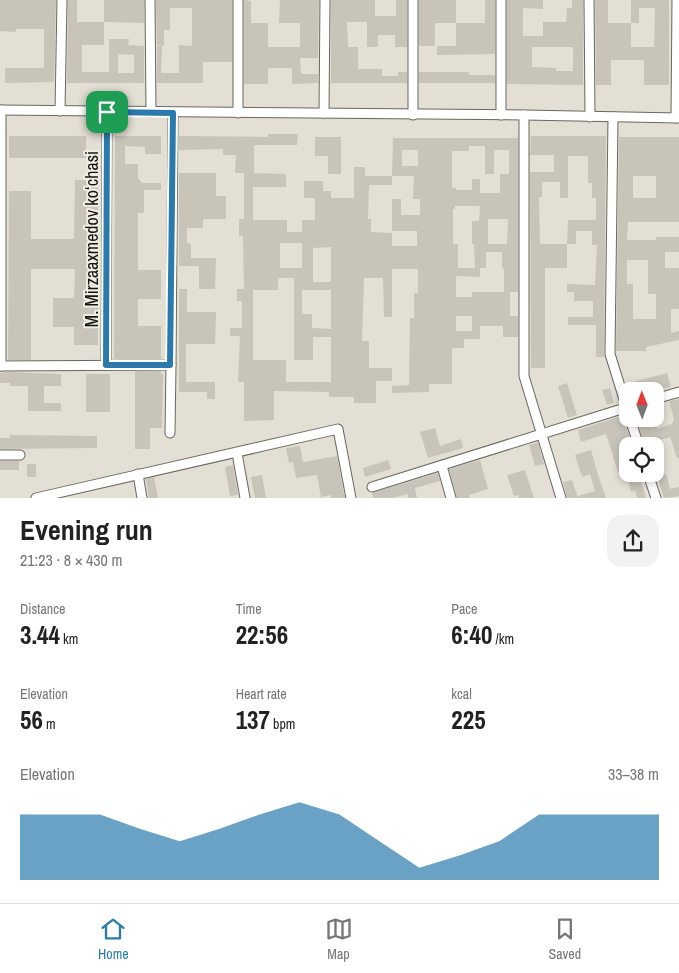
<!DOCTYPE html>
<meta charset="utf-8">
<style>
:root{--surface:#fff;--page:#f2f2f2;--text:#222;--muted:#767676;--line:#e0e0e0;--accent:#2a7bac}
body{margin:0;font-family:"Archivo Narrow",sans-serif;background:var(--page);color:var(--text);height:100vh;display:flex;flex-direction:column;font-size:19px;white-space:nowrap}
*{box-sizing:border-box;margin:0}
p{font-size:16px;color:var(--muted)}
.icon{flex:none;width:28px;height:28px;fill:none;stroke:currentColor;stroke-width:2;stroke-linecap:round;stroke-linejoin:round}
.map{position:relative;height:498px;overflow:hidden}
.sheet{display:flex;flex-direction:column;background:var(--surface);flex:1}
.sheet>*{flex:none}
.needle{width:32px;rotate:359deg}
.tools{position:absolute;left:619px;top:382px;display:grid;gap:10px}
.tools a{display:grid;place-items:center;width:45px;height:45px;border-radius:10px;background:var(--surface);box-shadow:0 2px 8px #0003;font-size:25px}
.pin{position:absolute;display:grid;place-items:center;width:42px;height:42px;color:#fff;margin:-21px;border-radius:10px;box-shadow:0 2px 8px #0006}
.round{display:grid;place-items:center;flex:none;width:52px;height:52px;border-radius:15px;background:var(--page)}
.summary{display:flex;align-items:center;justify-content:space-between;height:85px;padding:0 20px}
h1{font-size:28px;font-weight:700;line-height:38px}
.stats{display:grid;grid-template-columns:repeat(3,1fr);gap:8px;height:85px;padding:5px 20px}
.stats div{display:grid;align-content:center}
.stats b{font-size:25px;font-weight:700}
.stats small{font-size:14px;font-weight:400}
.stats p{font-size:14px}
.chart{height:140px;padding:10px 20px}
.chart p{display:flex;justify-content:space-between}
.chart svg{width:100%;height:90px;margin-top:5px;fill:var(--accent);opacity:.7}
.menu{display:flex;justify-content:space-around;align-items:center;height:70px;border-top:1px solid var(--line);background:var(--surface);font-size:14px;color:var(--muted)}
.menu a{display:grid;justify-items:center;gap:2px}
.menu .on{color:var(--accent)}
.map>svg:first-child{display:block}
</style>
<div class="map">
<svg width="679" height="498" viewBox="0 0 679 498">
<rect width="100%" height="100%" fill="#e3dfd4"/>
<!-- building -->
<g fill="#c8c4ba" fill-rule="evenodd">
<path d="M0 0H56L54 82 5 83V68H44V29H16V32L0 31Z"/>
<path d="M68 0H77V22H104V45H82V72H109V39H129L128 45 144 46V83H67ZM118 54 134 55V73H118Z"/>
<path d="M104 0H144V23L104 22Z"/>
<path d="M156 0H232V62H203V83H157V46H162L161 73H179V45L192 46V8H170V30H164V46L157 45Z"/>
<path d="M244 0 251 1V23H268V47H300V23H279L280 0H319L318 58H300L301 74H318V83L292 84V68H268V84H244Z"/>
<path d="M331 0H375V16H396V0H407V47H395V35H378V47H367V22H347L348 47H358V69H382V76H398V72H407V83H331Z"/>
<path d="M419 0H456V23H435V46H419Z"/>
<path d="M485 0H495V54L437 55V46H456V23H485Z"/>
<path d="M507 0H543V9L523 8V36H543V22H566L567 8H572V0H583V85L507 84ZM532 47H573V71H556V68L532 67Z"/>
<path d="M595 0H608V23H631V0H669V85H644V60H611V85H596ZM639 8H655L654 47H631V23H639Z"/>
<path d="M419 72H469V75H495V83H419Z"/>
<path d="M268 134H298L297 145H254V173L286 174V187H253V220H287V232H302V220H315V198H304V181H323V191H331V198H354V167H365V176H392L393 138H518V292H510V316H518V337H503V326H480V339H464V348H452V384H429V392L392 393V386L409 385 410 318H414V293H418V269H392V317H384L383 278H364L362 341H369V368H392V381H376V403H354V397H329V392L274 391V420L244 421V382H238L240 336H230V328H242V301H237V289H244L243 236H239V219H244V173H235L236 155H223V149L179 150V136L268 137ZM469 146H485V174H494V150H509V174H500V193H480V179H472V190H456V188H452V151H469ZM402 150H418V166H402ZM392 176H414L413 199H420V215H401V199H392V231H417V246H392V233L371 232V219H368L369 185H392ZM455 206H480L479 221H472V244H474L475 268H458V244H453V209H455ZM488 219H508L507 244H488ZM280 243H302V268H280ZM331 247V282H313V248ZM486 252H502V269L504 268V292H472V297H456V276L480 277V268H486ZM278 278H294V360H313V337H331V382H286V360H253V290H278ZM302 290H331V329L312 328V314H302ZM456 316H472V331H456Z"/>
<rect x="9" y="136" width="77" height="22"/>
<path d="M115 136H161V154H145V147L125 146V164H138V178L142 183H161V190H144V213H138V270H161V299H138V326H161V359H114Z"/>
<path d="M531 136H606L604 357H596V325H568V317H593V301H574V292H567V284L595 285 597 245H592V231H576V244H567V268H545V368H531L530 172H554V155H530ZM568 156H588V183H592V198H596V220H568L567 244H540L539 197H542V182H560V198H568Z"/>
<path d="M315 137H341V174H328V156H315Z"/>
<path d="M619 137H679V222H628L627 240H656V237H679V252H665V268H679V309H671V333L679 331V340L646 347V351H616ZM633 176H656V198H633ZM627 260H648V294H656V319H633V284H627Z"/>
<path d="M179 173H216V196H226V219H203V228H187V243L191 244V258H216L215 289H199V266H179Z"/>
<path d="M75 180H98V345H74V327H53V298H74L75 269H31V360H8L9 191H31V239H74Z"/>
<path d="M179 289H187V312H216L215 344H186V382H215V399H207V392H179Z"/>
<path d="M135 371H161V374H163L162 428H150V449H135Z"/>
<path d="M8 372 61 374V386H44V403H61V411H28V386H10V383H0V373Z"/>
<path d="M667 373 671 387 654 391H628L626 384Z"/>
<rect x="86" y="374" width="24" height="38"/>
<path d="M567 383 577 415 568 418 558 386Z"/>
<path d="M610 388 614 403 607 405 602 390Z"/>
<path d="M679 399V458H677L670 437 653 442 654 446H645L636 419H654L657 429 672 424 674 419 669 401Z"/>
<path d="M621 416 622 419H624L632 446H628V469L618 472 606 434 581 442 578 430Z"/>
<path d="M435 428 440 446 461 439 463 448 428 458 420 432Z"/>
<path d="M10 435 97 436V448L0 449V438H10Z"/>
<path d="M538 442 544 464 535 466 529 445Z"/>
<path d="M300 446 303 462 337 456 345 498H331V495L321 497 317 475 296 478 293 462 289 463 286 448Z"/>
<path d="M591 450 598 475 606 498H578V496L595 491 590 474 582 477 575 455Z"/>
<path d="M388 460 391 469 365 477 363 468Z"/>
<path d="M480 460 488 489 469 495 470 498H457L449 469Z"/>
<rect x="0" y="461" width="19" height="9"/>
<rect x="27" y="464" width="9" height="13"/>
<path d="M233 465 238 495 230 496 225 467Z"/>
<path d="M525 470 534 498H519V495L514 496 507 475Z"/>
<path d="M438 473 440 481 415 488 417 498H408V494L392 498H373L372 493Z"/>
<path d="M626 474H639L646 498H637L635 490 631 492Z"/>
<path d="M666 474 670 489 679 487V496L664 498 657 476Z"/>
<path d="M262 475 266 498H255L251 477Z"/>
<path d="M154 477 158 498H149L146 479Z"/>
<path d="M572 480 578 498H567L563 482Z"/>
</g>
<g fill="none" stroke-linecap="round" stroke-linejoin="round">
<defs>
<g id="street">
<path d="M150 0 151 112"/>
<path d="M238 0V113"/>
<path d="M501 0V115"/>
<path d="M589 0 590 117"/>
<path d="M0 110 524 115 679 118"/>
<path d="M60 111 62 0"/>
<path d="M324 113 325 0"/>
<path d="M413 115V0"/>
<path d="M524 115V376L561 498"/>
<path d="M613 117 610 354 628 412"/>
<path d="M676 118 677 0"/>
<path d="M106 365 107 112"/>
<path d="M0 366 171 365 173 113"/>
<path d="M1 366V110"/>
<path d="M655 399 679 392"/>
<path d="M630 419 639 446"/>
<path d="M170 433 171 365"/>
<path d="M237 453 245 498"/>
<path d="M0 455H20"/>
<path d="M442 466 451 498"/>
<path d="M138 474 142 498"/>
<path d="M648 474 656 498"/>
<path d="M372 487 628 407"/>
<path d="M36 498 338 429 351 498"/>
</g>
</defs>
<!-- street casing -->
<use href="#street" stroke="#6b675e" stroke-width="11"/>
<!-- street -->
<use href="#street" stroke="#fff" stroke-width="9"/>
</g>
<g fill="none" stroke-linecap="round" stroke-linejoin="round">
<defs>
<path id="route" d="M107 112 173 113 170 365H106Z"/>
</defs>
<!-- route casing -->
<use href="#route" stroke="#fff" stroke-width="10"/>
<!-- route -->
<use href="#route" stroke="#2a7bac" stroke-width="6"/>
</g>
<g text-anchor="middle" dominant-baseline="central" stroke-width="4" stroke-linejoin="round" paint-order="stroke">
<!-- street labels -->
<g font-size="18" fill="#13120e" stroke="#f0ece1">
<text transform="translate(91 239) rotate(-90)">M. Mirzaaxmedov koʻchasi</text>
</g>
</g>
</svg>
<div class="tools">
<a><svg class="needle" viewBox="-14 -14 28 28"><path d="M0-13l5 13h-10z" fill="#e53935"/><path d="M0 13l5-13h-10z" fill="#767676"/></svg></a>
<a><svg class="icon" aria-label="locate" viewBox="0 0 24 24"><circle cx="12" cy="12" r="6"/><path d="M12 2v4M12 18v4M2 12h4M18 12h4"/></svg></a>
</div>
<div class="pin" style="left:107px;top:112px;background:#1e9e55"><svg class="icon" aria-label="arrive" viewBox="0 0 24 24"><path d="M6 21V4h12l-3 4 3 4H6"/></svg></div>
</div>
<section class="sheet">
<div class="summary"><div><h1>Evening run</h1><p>21:23 · 8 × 430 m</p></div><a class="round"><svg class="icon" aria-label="share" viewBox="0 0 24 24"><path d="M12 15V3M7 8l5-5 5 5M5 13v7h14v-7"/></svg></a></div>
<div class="stats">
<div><p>Distance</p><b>3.44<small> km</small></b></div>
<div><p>Time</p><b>22:56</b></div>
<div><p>Pace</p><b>6:40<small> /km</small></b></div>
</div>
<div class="stats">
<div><p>Elevation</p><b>56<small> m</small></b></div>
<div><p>Heart rate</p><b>137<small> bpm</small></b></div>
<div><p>kcal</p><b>225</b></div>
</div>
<div class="chart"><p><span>Elevation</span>33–38 m</p>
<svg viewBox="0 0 160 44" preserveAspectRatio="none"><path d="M0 44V12L10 12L20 12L30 19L40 25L50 19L60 12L70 6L80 12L90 25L100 38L110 32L120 25L130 12L140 12L150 12L160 12V44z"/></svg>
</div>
</section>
<nav class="menu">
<a class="on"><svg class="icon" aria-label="home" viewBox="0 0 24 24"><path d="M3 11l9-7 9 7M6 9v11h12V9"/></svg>Home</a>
<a><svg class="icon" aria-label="map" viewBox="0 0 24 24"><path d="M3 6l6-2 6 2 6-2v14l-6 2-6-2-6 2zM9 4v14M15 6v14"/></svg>Map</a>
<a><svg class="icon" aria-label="saved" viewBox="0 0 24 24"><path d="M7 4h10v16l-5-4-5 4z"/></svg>Saved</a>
</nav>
